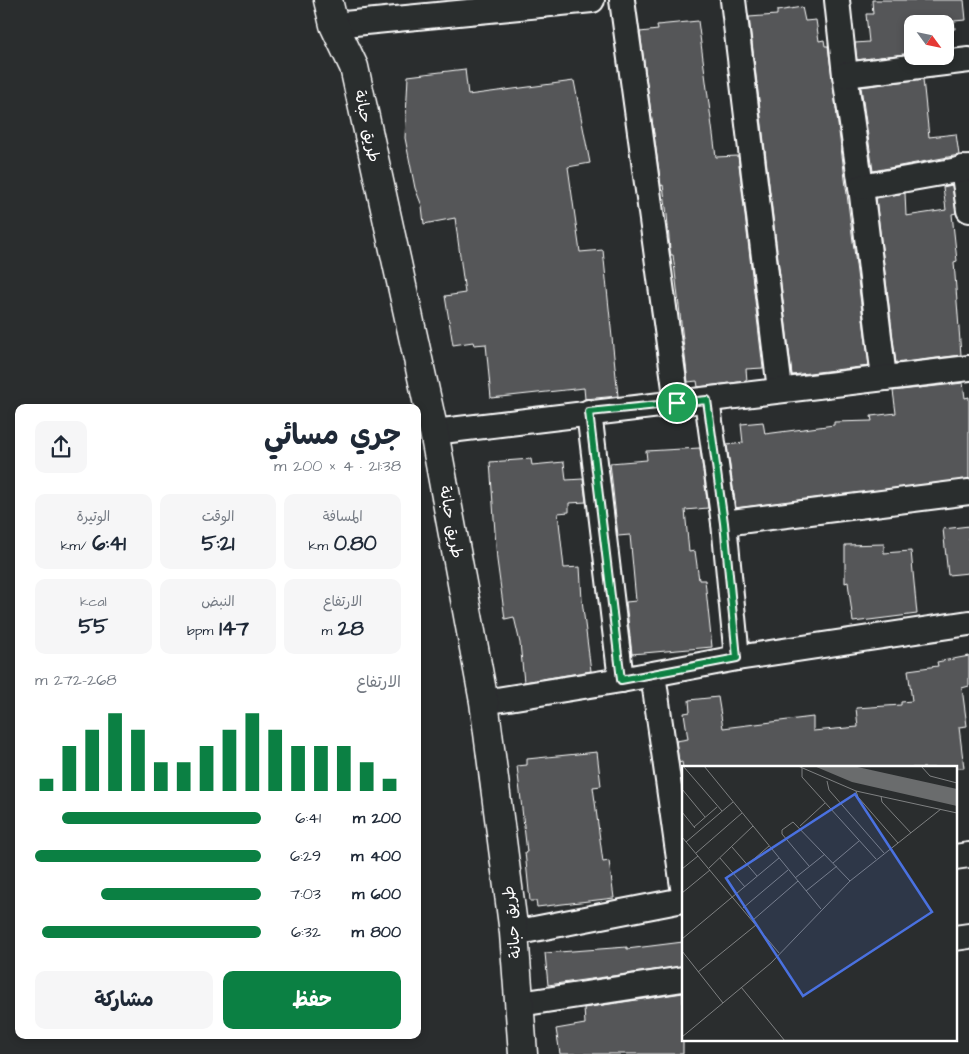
<!DOCTYPE html>
<html lang="ar">
<meta charset="utf-8">
<style>
:root{--surface:#fff;--page:#f6f6f7;--text:#1f2937;--muted:#747a83;--accent:#0b8043}
body{margin:0;font-family:"Architects Daughter","Playpen Sans Arabic",sans-serif;background:var(--page);color:var(--text);direction:rtl;height:100vh;display:flex;flex-direction:column;font-size:19px;white-space:nowrap}
*{box-sizing:border-box;margin:0}
p{font-size:16px;color:var(--muted)}
.icon{flex:none;width:28px;height:28px;fill:none;stroke:currentColor;stroke-width:2;stroke-linecap:round;stroke-linejoin:round}
.map{position:relative;flex:1;overflow:hidden;direction:ltr}
.side{position:absolute;left:15px;top:404px;width:406px;height:635px;display:flex;flex-direction:column;background:var(--surface);border-radius:10px;box-shadow:0 2px 8px #0003;direction:rtl}
.side>*{flex:none}
.needle{width:32px;rotate:123deg}
.buttons{position:absolute;left:904px;top:15px;display:grid;gap:10px}
.buttons a{display:grid;place-items:center;width:50px;height:50px;border-radius:10px;background:var(--surface);box-shadow:0 2px 8px #0003;font-size:25px}
.pin{position:absolute;display:grid;place-items:center;width:42px;height:42px;color:#fff;margin:-21px;border:2px solid #fff;border-radius:50%;box-shadow:0 1px 5px #0007}
.round{display:grid;place-items:center;flex:none;width:52px;height:52px;border-radius:10px;background:var(--page)}
.head{display:flex;align-items:center;justify-content:space-between;height:85px;padding:0 20px}
h1{font-size:28px;font-weight:700;line-height:38px}
.figures{display:grid;grid-template-columns:repeat(3,1fr);gap:8px;height:85px;padding:5px 20px}
.figures div{display:grid;align-content:center;border-radius:10px;background:var(--page);text-align:center}
.figures b{font-size:21px;font-weight:700}
.figures small{font-size:14px;font-weight:400}
.figures p{font-size:14px}
.chart{height:140px;padding:10px 20px}
.chart p{display:flex;justify-content:space-between}
.chart svg{width:100%;height:90px;margin-top:5px;stroke:var(--accent);stroke-width:6}
.cta{display:flex;gap:10px;margin-top:auto;padding:10px 20px}
.cta a{flex:1;height:58px;border-radius:10px;background:var(--accent);color:#fff;font-size:20px;font-weight:700;line-height:58px;text-align:center}
.cta a+a{background:var(--page);color:var(--text)}
ul{padding:0 20px;list-style:none;font-size:16px}
li{display:grid;grid-template-columns:80px 60px 1fr;align-items:center;height:38px}
li i{height:12px;border-radius:6px;background:var(--accent)}
.map>svg:first-child{display:block}
</style>
<div class="map">
<svg width="969" height="1054" viewBox="0 0 969 1054">
<rect width="100%" height="100%" fill="#2a2d2e"/>
<filter id="ink" filterUnits="userSpaceOnUse"><feTurbulence type="fractalNoise" baseFrequency=".02" numOctaves="2"/><feDisplacementMap in="SourceGraphic" scale="10" xChannelSelector="R" yChannelSelector="G"/><feConvolveMatrix kernelMatrix="1 2 1 2 8 2 1 2 1" color-interpolation-filters="sRGB"/></filter>
<g filter="url(#ink)">
<!-- building -->
<g fill="#555758" stroke="#fff">
<path d="M872 0H964L966 20 954 21 955 29 945 30V24H912V53L857 60 855 43 869 42 866 14H873Z"/>
<path d="M802 7 805 21 816 20 819 41 824 40 825 46H828L869 366 792 375 749 17 777 15V11Z"/>
<path d="M698 21 716 157 738 156 763 368 746 369 747 381 698 387 697 381 688 382 673 255H671L670 250 667 215 663 185 661 186 640 32 658 30 657 25Z"/>
<path d="M465 69 468 95 574 81 590 163 568 167 580 252 603 250 618 396 585 399 584 388 491 398 486 344 474 345 473 342 453 345 445 296 465 293 455 218 424 224 422 206 415 188 405 138 408 76Z"/>
<path d="M923 79 929 137 956 134 959 155 873 171 861 87Z"/>
<path d="M952 185 956 213 952 214 957 261 954 262 961 355 896 363 876 198 905 193 906 216 946 210 943 187Z"/>
<path d="M963 383 965 398 969 397V479L736 508 727 445 743 443 741 424 763 422 765 434 834 425V422L872 421 871 416 896 413 893 391Z"/>
<path d="M700 448 708 508 685 510 689 552 695 551 699 580H705L712 647 632 654 626 602 636 601 630 535 618 536 610 463 647 460 646 451Z"/>
<path d="M531 459 532 465 564 462 566 480 583 479 586 502 569 503V512L558 513 564 568 580 567 582 600 591 671 524 682 520 643 514 617 505 619 497 560 490 462Z"/>
<path d="M969 526V573L948 575 943 529Z"/>
<path d="M884 544V553L911 551 917 614 853 622 848 582 845 583V545Z"/>
<path d="M969 656V686L962 688 967 726 959 727 964 768H683L682 762 679 763 676 741 688 739 684 713 690 712 689 700 718 697 723 728 813 717V731L858 727 856 708 901 705V702L912 701 908 670 938 666 937 662Z"/>
<path d="M597 752 601 786 593 787 603 862 609 861 614 898 537 907 536 901H530L525 852H527L517 766 527 765V759Z"/>
<path d="M683 942V966L548 985 545 953 627 947V949Z"/>
<path d="M683 993V1054H560L556 1029 585 1024 584 1008Z"/>
</g>
<g fill="none" stroke-linecap="round" stroke-linejoin="round">
<defs>
<g id="street">
<path d="M622 0 677 403"/>
<path d="M733 0 780 390"/>
<path d="M837 0 845 75 861 187 884 378"/>
<path d="M334 25 592 0"/>
<path d="M845 75 969 60"/>
<path d="M963 168 969 210"/>
<path d="M861 187 969 168"/>
<path d="M707 400 724 523 737 658"/>
<path d="M589 412 621 680"/>
<path d="M434 432 969 368"/>
<path d="M724 523 969 492"/>
<path d="M653 674 683 887"/>
<path d="M484 702 621 680 737 658 969 623"/>
<path d="M955 857 969 855"/>
<path d="M514 933 683 900"/>
<path d="M955 938 969 936"/>
<path d="M520 1004 683 979"/>
</g>
<path id="secondary" d="M328 0 334 25 354 67 434 432 484 702 514 933 523 1054"/>
</defs>
<!-- street casing -->
<use href="#street" stroke="#fff" stroke-width="28"/>
<!-- secondary casing -->
<use href="#secondary" stroke="#fff" stroke-width="31"/>
<!-- street -->
<use href="#street" stroke="#2a2d2e" stroke-width="24"/>
<!-- secondary -->
<use href="#secondary" stroke="#2a2d2e" stroke-width="28"/>
</g>
</g>
<g fill="none" stroke-linecap="round" stroke-linejoin="round" filter="url(#ink)">
<defs>
<path id="route" d="M707 400 724 523 737 658 621 680 589 412Z"/>
</defs>
<!-- route casing -->
<use href="#route" stroke="#fff" stroke-width="10"/>
<!-- route -->
<use href="#route" stroke="#0b8043" stroke-width="6"/>
</g>
<g text-anchor="middle" dominant-baseline="central" stroke-width="4" stroke-linejoin="round" paint-order="stroke">
<!-- street labels -->
<g font-size="16" fill="#fff" stroke="#2a2d2e">
<text transform="translate(367 126) rotate(78)">طريق حبانة</text>
<text transform="translate(451 522) rotate(80)">طريق حبانة</text>
<text transform="translate(512 922) rotate(-96)">طريق حبانة</text>
</g>
</g>
<!-- overview -->
<g transform="translate(682 766)">
<rect width="275" height="275" fill="#2a2d2e"/>
<path d="M132 0H171L275 23V40L170 16Z" fill="#6a6c6d"/>
<path fill="none" stroke="#7f8182" stroke-width="1" d="M1 0 40 45M22 0 139 143M116 0 174 25 275 47M239 0 248 10 275 17M120 2V11L194 93M145 15 147 24 202 87M0 23 23 51M174 25 176 31 216 77M199 30 200 36 229 67M0 46 13 62M118 60 143 37M12 61 35 41M0 71 97 187M4 76 51 36M50 81 75 110M14 87 60 47M38 92 63 121M151 97 177 75M65 99 87 80M127 100 100 68V64L111 56 168 115M27 102 71 60M0 103 16 90M113 112 143 88M124 125 155 100M0 127 28 104M61 142 106 104M71 154 116 115M0 173 97 92M0 185 41 237M16 206 74 159M59 221 103 275M0 271 89 197 168 115 259 43"/>
<path fill="#4a71e0" fill-opacity="0.15" stroke="#4a71e0" stroke-width="2.5" d="M173 28 250 146 121 230 44 112Z"/>
<rect width="275" height="275" fill="none" stroke="#fff" stroke-width="2.5"/>
</g>
</svg>
<div class="buttons">
<a><svg class="needle" viewBox="-14 -14 28 28"><path d="M0-13l5 13h-10z" fill="#e53935"/><path d="M0 13l5-13h-10z" fill="#747a83"/></svg></a>
</div>
<div class="pin" style="left:677px;top:403px;background:#1e9e55"><svg class="icon" aria-label="arrive" viewBox="0 0 24 24"><path d="M6 21V4h12l-3 4 3 4H6"/></svg></div>
<section class="side">
<div class="head"><div><h1>جري مسائي</h1><p>21:38 · 4 × 200 m</p></div><a class="round"><svg class="icon" aria-label="share" viewBox="0 0 24 24"><path d="M12 15V3M7 8l5-5 5 5M5 13v7h14v-7"/></svg></a></div>
<div class="figures">
<div><p>المسافة</p><b>0.80<small> km</small></b></div>
<div><p>الوقت</p><b>5:21</b></div>
<div><p>الوتيرة</p><b>6:41<small> /km</small></b></div>
</div>
<div class="figures">
<div><p>الارتفاع</p><b>28<small> m</small></b></div>
<div><p>النبض</p><b>147<small> bpm</small></b></div>
<div><p>kcal</p><b>55</b></div>
</div>
<div class="chart"><p><span>الارتفاع</span>268–272 m</p>
<svg viewBox="0 0 160 44" preserveAspectRatio="none"><path d="M5 44V38M15 44V22M25 44V14M35 44V6M45 44V14M55 44V30M65 44V30M75 44V22M85 44V14M95 44V6M105 44V14M115 44V22M125 44V22M135 44V22M145 44V30M155 44V38"/></svg>
</div>
<ul>
<li><b>200 m</b>6:41<i style="width:88%"></i></li>
<li><b>400 m</b>6:29<i style="width:100%"></i></li>
<li><b>600 m</b>7:03<i style="width:71%"></i></li>
<li><b>800 m</b>6:32<i style="width:97%"></i></li>
</ul>
<div class="cta"><a>حفظ</a><a>مشاركة</a></div>
</section>
</div>
